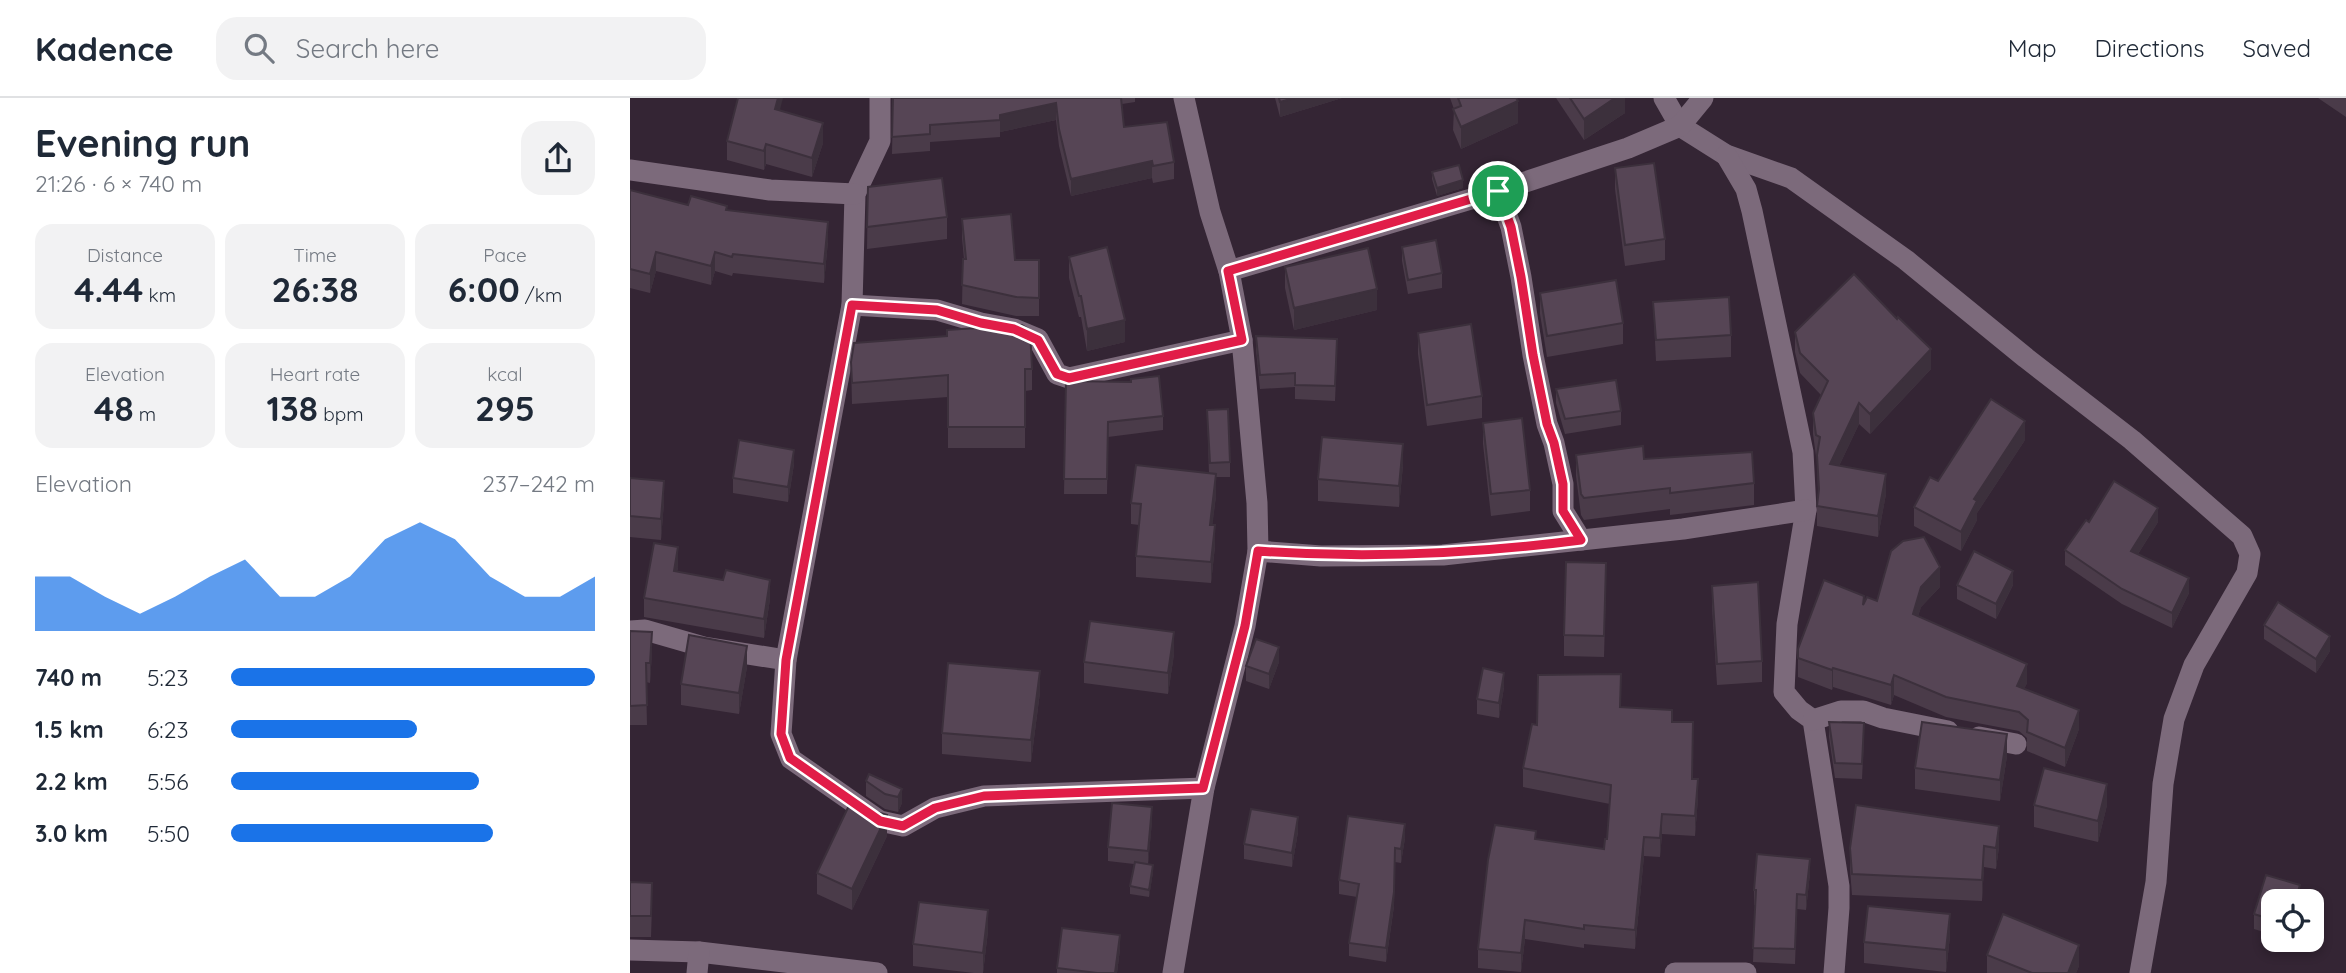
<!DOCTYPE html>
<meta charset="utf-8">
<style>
:root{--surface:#fff;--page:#f2f2f3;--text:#1f2937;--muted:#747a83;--line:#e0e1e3;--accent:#1a73e8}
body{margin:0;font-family:Quicksand,sans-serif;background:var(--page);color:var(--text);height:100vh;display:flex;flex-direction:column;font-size:26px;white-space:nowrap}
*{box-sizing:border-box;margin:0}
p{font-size:23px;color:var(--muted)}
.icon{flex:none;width:38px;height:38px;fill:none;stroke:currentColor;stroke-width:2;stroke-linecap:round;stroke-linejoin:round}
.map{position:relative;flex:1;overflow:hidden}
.details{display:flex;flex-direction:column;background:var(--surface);width:630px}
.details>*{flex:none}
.fabs{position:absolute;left:1631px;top:791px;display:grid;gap:14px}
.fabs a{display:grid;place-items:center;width:63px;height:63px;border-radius:14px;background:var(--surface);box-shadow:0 4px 10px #0003;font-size:35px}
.pin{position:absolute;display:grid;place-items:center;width:60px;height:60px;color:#fff;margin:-30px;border:4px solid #fff;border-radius:50%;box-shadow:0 2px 7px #0007}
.round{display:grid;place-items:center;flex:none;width:74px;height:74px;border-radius:21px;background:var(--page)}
.overview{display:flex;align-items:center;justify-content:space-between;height:119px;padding:0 35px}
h1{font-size:38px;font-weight:700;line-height:52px}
.stats{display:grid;grid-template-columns:repeat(3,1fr);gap:10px;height:119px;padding:7px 35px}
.stats div{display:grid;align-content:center;border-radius:18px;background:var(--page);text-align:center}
.stats b{font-size:35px;font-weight:700}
.stats small{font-size:19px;font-weight:400}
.stats p{font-size:19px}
.chart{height:196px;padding:14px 35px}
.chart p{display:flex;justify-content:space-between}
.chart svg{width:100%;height:126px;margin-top:7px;fill:var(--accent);opacity:.7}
ul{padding:0 35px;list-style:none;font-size:23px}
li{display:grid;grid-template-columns:112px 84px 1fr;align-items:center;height:52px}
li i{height:18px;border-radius:9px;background:var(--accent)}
header{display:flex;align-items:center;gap:42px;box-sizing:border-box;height:98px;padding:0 35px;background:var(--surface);border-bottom:2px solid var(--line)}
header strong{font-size:33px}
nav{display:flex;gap:38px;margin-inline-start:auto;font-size:24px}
.search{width:490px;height:63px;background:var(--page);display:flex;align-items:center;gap:18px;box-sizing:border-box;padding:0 24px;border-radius:21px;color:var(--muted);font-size:26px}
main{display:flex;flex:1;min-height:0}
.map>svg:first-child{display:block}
</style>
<header>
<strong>Kadence</strong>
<div class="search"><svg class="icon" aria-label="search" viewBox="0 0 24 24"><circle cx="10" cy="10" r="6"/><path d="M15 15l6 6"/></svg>Search here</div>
<nav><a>Map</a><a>Directions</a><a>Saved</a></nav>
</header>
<main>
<section class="details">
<div class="overview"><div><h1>Evening run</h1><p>21:26 · 6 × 740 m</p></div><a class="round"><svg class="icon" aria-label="share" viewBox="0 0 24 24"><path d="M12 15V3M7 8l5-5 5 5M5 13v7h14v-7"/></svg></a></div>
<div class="stats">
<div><p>Distance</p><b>4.44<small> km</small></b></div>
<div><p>Time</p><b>26:38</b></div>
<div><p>Pace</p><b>6:00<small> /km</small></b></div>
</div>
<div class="stats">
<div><p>Elevation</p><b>48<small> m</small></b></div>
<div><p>Heart rate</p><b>138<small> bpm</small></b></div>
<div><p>kcal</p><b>295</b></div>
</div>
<div class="chart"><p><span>Elevation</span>237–242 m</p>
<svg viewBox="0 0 160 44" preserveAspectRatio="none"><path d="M0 44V25L10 25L20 32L30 38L40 32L50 25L60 19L70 32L80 32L90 25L100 12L110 6L120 12L130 25L140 32L150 32L160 25V44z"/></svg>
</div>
<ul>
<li><b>740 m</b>5:23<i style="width:100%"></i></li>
<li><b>1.5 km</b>6:23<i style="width:51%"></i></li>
<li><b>2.2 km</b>5:56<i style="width:68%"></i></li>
<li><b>3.0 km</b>5:50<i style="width:72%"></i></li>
</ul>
</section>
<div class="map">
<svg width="1716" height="875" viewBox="0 0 1716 875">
<rect width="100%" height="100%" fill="#342534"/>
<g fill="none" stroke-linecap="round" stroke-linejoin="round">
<!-- street -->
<g stroke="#7c6a7b" stroke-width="21">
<path d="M250 0V43L225 96 222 207 156 562 151 636 161 661 250 723 273 728 305 710 354 698 574 690"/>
<path d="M1034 0 1050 28 1096 57 1161 80 1276 162 1396 260 1502 342 1612 438 1620 456 1617 475 1564 567 1544 621 1533 686 1526 784 1510 875"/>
<path d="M1096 57 1116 91 1122 113 1173 354 1176 412 1157 526 1154 594 1169 612 1183 622 1209 788V810L1204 875"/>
<path d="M0 72 140 92 225 96"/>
<path d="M868 93 881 129 891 179 903 257 917 326 924 345 933 386V413L951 442"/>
<path d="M599 173 868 93 998 50 1050 28 1073 0"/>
<path d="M222 207 307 212 351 225 384 231 408 241 427 276 439 280 612 242"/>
<path d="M628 453 691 458 813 457 1053 431 1176 412"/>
<path d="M0 533 15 532 74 549 156 562"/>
<path d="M1183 622 1211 613H1233L1253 620 1318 633"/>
<path d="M1349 639 1386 646"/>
<path d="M0 852 69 854 247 875"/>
<path d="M67 875 69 854"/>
<path d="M543 875 574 690 615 528 628 453 627 405 612 242 599 173 580 114 554 0"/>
<path d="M1045 875H1116"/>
</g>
</g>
<!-- wall -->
<g fill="#4a3b49">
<path d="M263 0H505V4L492 6 494 29 544 64V81L523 85 522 80 441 98 429 48 426 22 370 34V39L300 44V53L262 56Z"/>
<path d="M645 0H712L650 19Z"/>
<path d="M820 0H886L888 25 831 51 823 32 824 11Z"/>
<path d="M926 0H995V15L954 42Z"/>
<path d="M1688 0H1716V19Z"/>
<path d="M150 13 193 45 182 79 136 66 134 72 97 62V43Z"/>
<path d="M985 70 1035 141V162L995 168 985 91Z"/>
<path d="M802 74 833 90 807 98 802 81Z"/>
<path d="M238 89 317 119V141L237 151Z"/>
<path d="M0 92 58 107 97 112 198 143 194 185 103 175 102 178 85 173 81 187 26 173 20 195 0 190Z"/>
<path d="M332 121 385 162H409V218H386L332 206 333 161H334L332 140Z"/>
<path d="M772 149 812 175V190L778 196 772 163Z"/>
<path d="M439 159 495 244 457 253 451 219H449L439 180Z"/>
<path d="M655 169 747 212 664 232 655 190Z"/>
<path d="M910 195 993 225V246L917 259 910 216Z"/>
<path d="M1023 204 1101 237V259L1026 263Z"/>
<path d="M1165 234 1301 271 1240 336 1229 326 1209 368 1256 396 1248 439 1187 428V408L1188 396 1187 358H1186L1183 336V315L1191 297 1170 275 1165 254Z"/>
<path d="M788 235 852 298V320L797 328 788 256Z"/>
<path d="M626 238 707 255 705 303 665 301V289L630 291 626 252Z"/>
<path d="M221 264 402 271V292L395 293V350H318V299L222 306Z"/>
<path d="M436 283 533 318V332L478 339 477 396H434Z"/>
<path d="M926 291 991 313V327L935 336 926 305Z"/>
<path d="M577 312 600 364V379H586V398L582 427 585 448 581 485 506 479V458L509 427 501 426V405L579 376Z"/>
<path d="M853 325 900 392V413L861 418 853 346Z"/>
<path d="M1395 342 1347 415V422L1331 453 1284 428V409L1308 383Z"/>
<path d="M946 357 1014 361 1124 385V407L1040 417V411L954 422 951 417 946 378Z"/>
<path d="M164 366 158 404 103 395V380Z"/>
<path d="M773 367 769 409 688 403V381Z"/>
<path d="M0 380 34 404 31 442 0 439Z"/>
<path d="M1459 424H1528L1508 456 1559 495 1542 530 1492 506 1435 467V452Z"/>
<path d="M48 469 47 474 140 501 134 540 14 519V500Z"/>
<path d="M976 486 974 559 934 558V537Z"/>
<path d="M1327 487H1383L1366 521 1327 501Z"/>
<path d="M1082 488 1132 563V584L1087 587 1082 509Z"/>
<path d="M1310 489 1291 509 1288 518 1397 585 1394 591 1449 631 1435 669 1397 653V640L1389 633 1316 619 1264 597 1261 607 1203 589 1202 592 1168 579V551L1234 504 1247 503Z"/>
<path d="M1634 527 1700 553 1686 575 1634 541Z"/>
<path d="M0 533 22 554 20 585 16 584 17 627H0Z"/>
<path d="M544 556 538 596 454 585V564Z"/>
<path d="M649 564 639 591 616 583V568Z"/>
<path d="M117 569 109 616 51 607V586Z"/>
<path d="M874 589 869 620 847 616V601Z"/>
<path d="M410 594 401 664 312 656V635Z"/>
<path d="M991 609 1042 624 1063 681 1068 700 1065 738 1032 736 1030 759 1014 758 1005 851 954 846V850L895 841 891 874 848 870V851L906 741 974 751 977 741 980 706 893 689V670Z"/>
<path d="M1199 624 1234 640 1232 681 1205 680 1199 639Z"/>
<path d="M1377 658 1370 703 1285 691V670Z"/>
<path d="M236 683 272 691V705L268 714 255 711 236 698Z"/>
<path d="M1226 707 1369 749 1366 771 1354 769 1352 803 1222 797 1220 771V750Z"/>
<path d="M1404 707H1477L1468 744 1404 729Z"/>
<path d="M522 723 518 766 523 774 519 799 500 796V788L504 766 478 763V749Z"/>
<path d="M668 734 662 769 614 761V746Z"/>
<path d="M257 738 222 812 187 796V775Z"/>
<path d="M775 740 771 765 765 764 764 808 756 864 719 858V845L727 799 709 796V782Z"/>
<path d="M1180 775 1176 812 1167 811 1165 866 1123 864 1125 807H1124V792Z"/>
<path d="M1636 777 1670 787V803H1643V837L1624 831V816Z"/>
<path d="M0 784 22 807 21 839H0Z"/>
<path d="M358 833 353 875H344L283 868V846Z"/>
<path d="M1320 838 1316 874 1234 865V844Z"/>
<path d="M490 851 487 875H427V870Z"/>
<path d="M1357 857 1449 868 1446 875H1357Z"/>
</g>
<!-- shaded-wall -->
<g fill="#3c303c">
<path d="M148 0H153L145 31V11Z"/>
<path d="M664 0H712L650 19V4Z"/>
<path d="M985 0H995V15L954 42V21Z"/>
<path d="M888 3V25L831 51V29Z"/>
<path d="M426 5V22L370 34V17Z"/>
<path d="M193 25V45L182 79V60Z"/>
<path d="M136 46V66L134 72V53Z"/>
<path d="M522 63V80L441 98V81Z"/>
<path d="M833 82V90L807 98V90Z"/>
<path d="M198 124V143L194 185V166Z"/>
<path d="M26 154V173L20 195V176Z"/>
<path d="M85 154V173L81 187V168Z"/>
<path d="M747 191V212L664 232V210Z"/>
<path d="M495 222V244L457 253V231Z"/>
<path d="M1301 251V271L1240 336V316Z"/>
<path d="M1229 305V326L1200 387V366Z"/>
<path d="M1395 323V342L1347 415V422L1331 453V434L1344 401Z"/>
<path d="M773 346V367L769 409V388Z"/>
<path d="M164 352V366L158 404V389Z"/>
<path d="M586 376V398L580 448V427Z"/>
<path d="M1256 376V396L1248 439V418Z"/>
<path d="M34 383V404L31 442V421Z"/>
<path d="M1528 410V424L1501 467V453Z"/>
<path d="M585 427V448L581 485V464Z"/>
<path d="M48 449V469L44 492V473Z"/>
<path d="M1310 469V489L1291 509 1283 535V516L1291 489Z"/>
<path d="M1383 473V487L1366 521V506Z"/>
<path d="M1559 480V495L1542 530V515Z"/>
<path d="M140 482V501L134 540V521Z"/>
<path d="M22 534V554L20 585V565Z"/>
<path d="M544 534V556L538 596V575Z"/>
<path d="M1700 538V553L1686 575V561Z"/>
<path d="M117 548V569L109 616V595Z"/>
<path d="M649 549V564L639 591V576Z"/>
<path d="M1397 566V585L1387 607V588Z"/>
<path d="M1203 570V589L1202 592V572Z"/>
<path d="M410 573V594L401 664V642Z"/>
<path d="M874 575V589L869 620V605Z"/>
<path d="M1264 577V597L1261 607V587Z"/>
<path d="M1449 612V631L1435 669V650Z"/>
<path d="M1377 636V658L1370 703V682Z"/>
<path d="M1068 681V700L1065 738V718Z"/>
<path d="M1477 686V707L1468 744V723Z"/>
<path d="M272 691V705L268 714V699Z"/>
<path d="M522 709V723L518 767V753Z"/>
<path d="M1032 716V736L1030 759V740Z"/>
<path d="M257 717V738L222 812V791Z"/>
<path d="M668 719V734L662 769V755Z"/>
<path d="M775 726V740L771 765V751Z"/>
<path d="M1369 728V749L1366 771V750Z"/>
<path d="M1014 739V758L1005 851V832Z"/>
<path d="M1354 748V769L1352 803V782Z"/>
<path d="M1180 761V775L1176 812V797Z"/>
<path d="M765 764 764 808 756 864V850Z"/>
<path d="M523 767V774L519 799V792Z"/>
<path d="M1670 787V803H1665Z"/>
<path d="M358 812V833L353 875V855Z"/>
<path d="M1320 816V838L1316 874V852Z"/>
<path d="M895 822V841L891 874V855Z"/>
<path d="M490 837V851L487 875H485Z"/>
<path d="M1449 847V868L1446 875H1438Z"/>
</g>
<!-- building -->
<g fill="#564555" stroke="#3c303c" stroke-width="2">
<path d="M108 0H148L145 11 193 25 182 60 136 46 134 53 97 43Z"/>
<path d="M263 0H491L494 29 537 24 544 64 523 68 522 63 441 81 429 31 426 5 370 17V22L300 27V36L262 39Z"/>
<path d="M649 0H664L650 4Z"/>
<path d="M828 0H886L888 3 831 29 823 11 831 8Z"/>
<path d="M940 0H985L954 21Z"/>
<path d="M1024 65 1035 141 995 147 985 70Z"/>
<path d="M829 67 833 82 807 90 802 74Z"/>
<path d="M312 80 317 119 237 129 238 89Z"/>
<path d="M0 92 58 107 61 98 97 108 96 112 198 124 194 166 103 156 102 159 85 154 81 168 26 154 20 176 0 171Z"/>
<path d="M381 116 385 162H409V200L386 199 332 187 333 161H336L332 121Z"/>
<path d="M806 142 812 175 778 182 772 149Z"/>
<path d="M477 149 495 222 457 231 451 198H449L439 159Z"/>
<path d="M738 150 747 191 664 210 655 169Z"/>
<path d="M1224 176 1267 221 1268 219 1301 251 1240 316 1229 305 1200 366 1256 376 1248 418 1187 408 1189 391 1187 357 1190 339 1186 337 1183 315 1198 283 1170 255 1165 234Z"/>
<path d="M986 182 993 225 917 238 910 195Z"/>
<path d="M1099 199 1101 237 1026 242 1023 204Z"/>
<path d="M841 226 852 298 797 307 788 235Z"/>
<path d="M392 227 400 232 402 271H395V329H318V277L222 285 221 264 224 245 317 238V232Z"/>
<path d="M626 238 707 241 705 288 665 287V275L630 277Z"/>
<path d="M529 278 533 318 478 324 477 381H434L436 283 501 284V281Z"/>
<path d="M986 282 991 313 935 321 926 291Z"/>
<path d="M1361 301 1395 323 1344 401 1347 403 1331 434 1284 409 1300 379 1308 383Z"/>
<path d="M598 311 600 364 580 365 577 312Z"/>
<path d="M892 320 900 392 861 396 853 325Z"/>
<path d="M692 339 773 346 769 388 688 381Z"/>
<path d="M109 342 164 352 158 389 103 380Z"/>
<path d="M1013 348 1014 361 1122 354 1124 385 1040 395V390L954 400 951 396 946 357Z"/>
<path d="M506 367 586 376 580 427H585L581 464 506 458 511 406 501 405Z"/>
<path d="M0 380 34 383 31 421 0 418Z"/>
<path d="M1484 383 1528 410 1501 453 1559 480 1542 515 1492 491 1435 452 1456 422 1459 424Z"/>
<path d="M1294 439 1310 469 1291 489 1283 516 1397 566 1387 588 1449 612 1435 650 1397 634 1398 622 1389 614 1316 599 1264 577 1261 587 1203 570 1202 572 1168 560V551L1194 482 1234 498 1233 507 1237 499 1247 503 1261 453 1273 443Z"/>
<path d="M24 445 48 449 44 473 93 482 96 472 140 482 134 521 14 500Z"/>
<path d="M1344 453 1383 473 1366 506 1327 487Z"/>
<path d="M936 464 976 465 974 538 934 537Z"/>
<path d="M1128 484 1132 563 1087 566 1082 488Z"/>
<path d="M1648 504 1700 538 1686 561 1634 527Z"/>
<path d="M460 523 544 534 538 575 454 564Z"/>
<path d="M0 533 22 534 20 565H16L17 607 0 608Z"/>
<path d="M59 537 117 548 109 595 51 586Z"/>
<path d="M626 541 649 549 639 576 616 568Z"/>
<path d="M318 565 410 573 401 642 312 635Z"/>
<path d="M853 570 874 575 869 605 847 601Z"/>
<path d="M991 576 990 609 1042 612V624H1063L1062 681H1068L1065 718 1032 716 1030 740 1014 739 1005 832 954 827V831L895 822 891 855 848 851 858 762 865 727 906 733 905 741 974 751 975 741H977L981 687 893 670 902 626 907 627 908 577Z"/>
<path d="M1199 624 1234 625 1232 666 1205 665Z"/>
<path d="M1292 624 1377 636 1370 682 1285 670Z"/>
<path d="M1414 670 1477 686 1468 723 1404 707Z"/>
<path d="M239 676 272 691 268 699 255 696 236 683Z"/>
<path d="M223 699 243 713 257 717 222 791 187 775Z"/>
<path d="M482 705 522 709 518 753 478 749Z"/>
<path d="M1226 707 1369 728 1366 750 1354 748 1352 782 1222 776 1220 750Z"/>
<path d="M621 711 668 719 662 755 614 746Z"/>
<path d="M718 718 775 726 771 751 765 750 764 794 756 850 719 845 729 786 709 782Z"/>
<path d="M1127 756 1180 761 1176 797 1167 796 1165 851 1123 850 1126 792H1124Z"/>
<path d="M505 764 523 767 519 792 500 788Z"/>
<path d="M1636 777 1670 787 1665 803H1643V822L1624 816Z"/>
<path d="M0 784 22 785 21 818H0Z"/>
<path d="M289 804 358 812 353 855 283 846Z"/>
<path d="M1238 808 1320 816 1316 852 1234 844Z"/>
<path d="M1373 816 1449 847 1438 875H1402L1357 857Z"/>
<path d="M432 830 490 837 485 875H467L427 870Z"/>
</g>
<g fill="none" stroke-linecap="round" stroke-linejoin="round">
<defs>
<path id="route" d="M868 93 881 129 891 179 903 257 917 326 924 345 933 386V413L951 442C843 456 737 461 628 453L615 528 573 690 354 698 305 710 273 728 250 723 160 660 151 636 156 562 222 207 307 212 351 225 384 231 408 242 427 276 439 280 612 242 598 173Z"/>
</defs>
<!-- route casing -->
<use href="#route" stroke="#fff" stroke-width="14"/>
<!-- route -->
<use href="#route" stroke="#e11d48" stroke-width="9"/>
</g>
</svg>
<div class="fabs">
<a><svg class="icon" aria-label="locate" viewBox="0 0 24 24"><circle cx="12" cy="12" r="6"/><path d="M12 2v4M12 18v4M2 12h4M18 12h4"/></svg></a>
</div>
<div class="pin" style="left:868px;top:93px;background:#1e9e55"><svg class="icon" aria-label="arrive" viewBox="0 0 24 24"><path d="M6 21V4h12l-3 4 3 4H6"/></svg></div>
</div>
</main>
